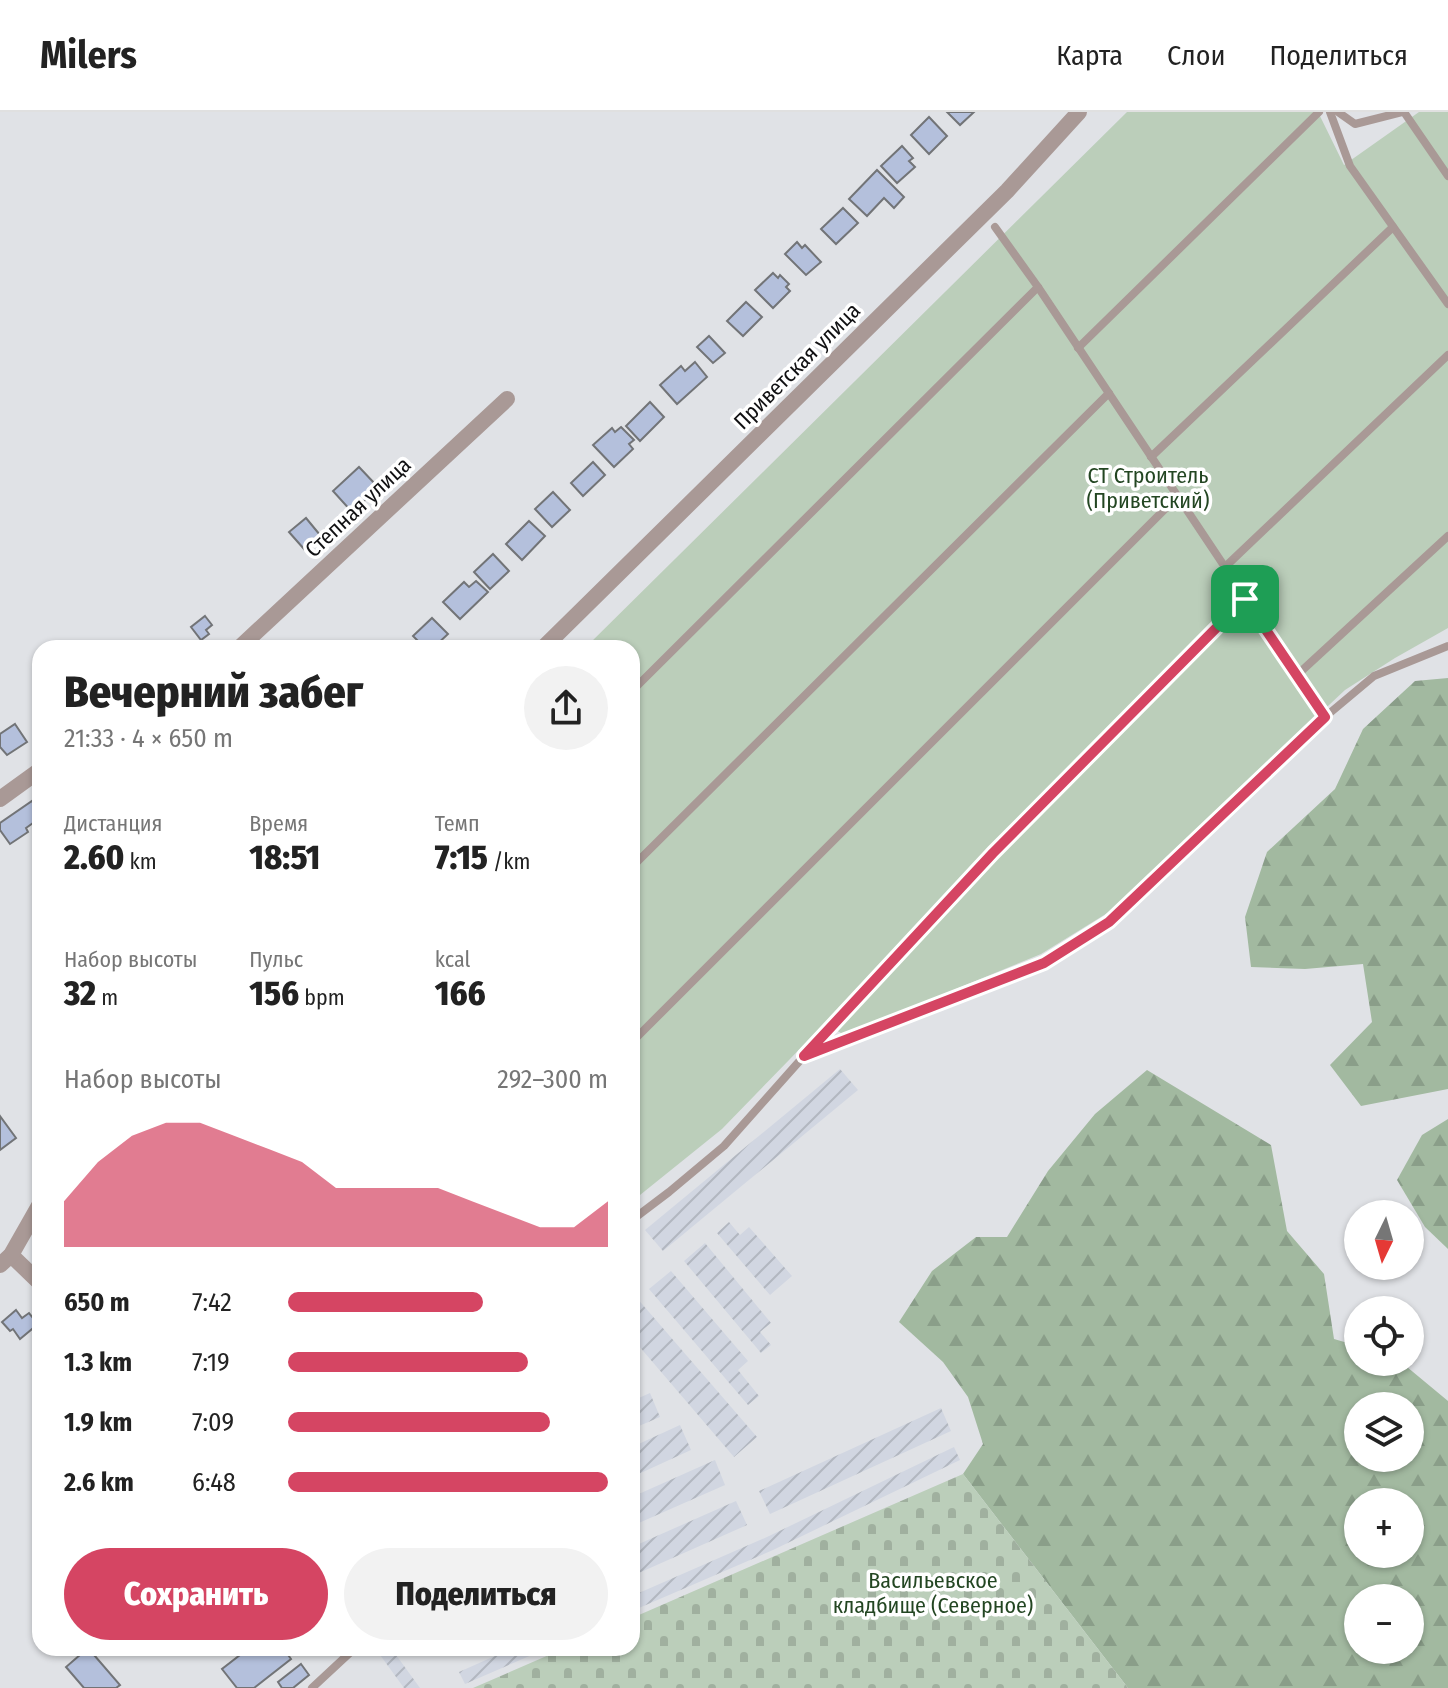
<!DOCTYPE html>
<html lang="ru">
<meta charset="utf-8">
<style>
:root{--surface:#fff;--page:#f2f2f2;--text:#222;--muted:#767676;--line:#e0e0e0;--accent:#d54563}
body{margin:0;font-family:"Fira Sans Condensed",sans-serif;background:var(--page);color:var(--text);height:100vh;display:flex;flex-direction:column;font-size:30px;white-space:nowrap}
*{box-sizing:border-box;margin:0}
p{font-size:26px;color:var(--muted)}
.icon{flex:none;width:44px;height:44px;fill:none;stroke:currentColor;stroke-width:2;stroke-linecap:round;stroke-linejoin:round}
.map{position:relative;flex:1;overflow:hidden}
.sheet{position:absolute;left:32px;top:528px;width:608px;height:1016px;display:flex;flex-direction:column;background:var(--surface);border-radius:24px;box-shadow:0 2px 6px #0004}
.sheet>*{flex:none}
.needle{width:52px;rotate:185deg}
.fabs{position:absolute;left:1344px;top:1088px;display:grid;gap:16px}
.fabs a{display:grid;place-items:center;width:80px;height:80px;border-radius:50%;background:var(--surface);box-shadow:0 2px 6px #0004;font-size:40px}
.pin{position:absolute;display:grid;place-items:center;width:68px;height:68px;color:#fff;margin:-34px;border-radius:16px;box-shadow:0 4px 12px #0006}
.round{display:grid;place-items:center;flex:none;width:84px;height:84px;border-radius:42px;background:var(--page)}
.headline{display:flex;align-items:center;justify-content:space-between;height:136px;padding:0 32px}
h1{font-size:44px;font-weight:800;line-height:60px}
.stats{display:grid;grid-template-columns:repeat(3,1fr);gap:12px;height:136px;padding:8px 32px}
.stats div{display:grid;align-content:center}
.stats b{font-size:34px;font-weight:800}
.stats small{font-size:22px;font-weight:400}
.stats p{font-size:22px}
.chart{height:224px;padding:16px 32px}
.chart p{display:flex;justify-content:space-between}
.chart svg{width:100%;height:144px;margin-top:8px;fill:var(--accent);opacity:.7}
.cta{display:flex;gap:16px;margin-top:auto;padding:16px 32px}
.cta a{flex:1;height:92px;border-radius:48px;background:var(--accent);color:#fff;font-size:32px;font-weight:800;line-height:92px;text-align:center}
.cta a+a{background:var(--page);color:var(--text)}
ul{padding:0 32px;list-style:none;font-size:26px}
li{display:grid;grid-template-columns:128px 96px 1fr;align-items:center;height:60px}
li i{height:20px;border-radius:10px;background:var(--accent)}
header{display:flex;align-items:center;gap:48px;box-sizing:border-box;height:112px;padding:0 40px;background:var(--surface);border-bottom:2px solid var(--line)}
header strong{font-size:38px}
nav{display:flex;gap:44px;margin-inline-start:auto;font-size:28px}
.map>svg:first-child{display:block}
</style>
<header>
<strong>Milers</strong>
<nav><a>Карта</a><a>Слои</a><a>Поделиться</a></nav>
</header>
<div class="map">
<svg width="1448" height="1576" viewBox="0 0 1448 1576">
<defs>
<pattern id="industrial-furrows" width="10" height="10" patternUnits="userSpaceOnUse" patternTransform="scale(2)"><rect width="10" height="10" fill="#d1d6e1"/><path d="M-1 1l2-2M0 10L10 0M9 11l2-2" fill="none" stroke="#b2b7c0"/></pattern>
<pattern id="forest-firs" width="22" height="20" patternUnits="userSpaceOnUse" patternTransform="scale(2)"><rect width="22" height="20" fill="#a2b9a0"/><path d="M5 1l3.5 6h-7zM16 11l3.5 6h-7z" fill="#8a9e89"/></pattern>
<pattern id="cemetery-stones" width="16" height="16" patternUnits="userSpaceOnUse" patternTransform="scale(2)"><rect width="16" height="16" fill="#bbceba"/><path d="M2 7V4a2 2 0 0 1 4 0v3zM10 15v-3a2 2 0 0 1 4 0v3z" fill="#a0b09f"/></pattern>
</defs>
<rect width="100%" height="100%" fill="#e0e2e6"/>
<!-- industrial -->
<g fill="url(#industrial-furrows)">
<path d="M840 957 858 978 663 1139 645 1118Z"/>
<path d="M729 1110 740 1123 749 1115 792 1164 770 1183 717 1121Z"/>
<path d="M705 1131 771 1211 760 1220 771 1233 761 1241 684 1149Z"/>
<path d="M671 1159 748 1249 738 1258 759 1284 748 1293 649 1177Z"/>
<path d="M636 1185 757 1325 734 1345 632 1226V1188Z"/>
<path d="M650 1281 660 1305 632 1317V1289Z"/>
<path d="M941 1296 951 1319 770 1402 759 1379Z"/>
<path d="M680 1313 691 1338 632 1365V1335Z"/>
<path d="M954 1335 960 1348 773 1438 632 1499V1484L767 1425Z"/>
<path d="M715 1348 725 1373 632 1414V1385Z"/>
<path d="M736 1389 747 1413 632 1464V1435Z"/>
<path d="M375 1536H391L420 1576H404Z"/>
<path d="M513 1536H548L465 1572 459 1560Z"/>
</g>
<!-- forest -->
<g fill="url(#forest-firs)" fill-rule="evenodd">
<path d="M1448 566V977L1361 994 1330 953 1372 910 1363 852 1305 857 1251 855 1245 805 1267 740 1335 677 1363 617 1415 569Z"/>
<path d="M1147 958 1271 1033 1287 1119 1324 1162 1334 1227 1358 1234V1250H1401L1448 1289V1576H1128L963 1362 983 1332 968 1285 943 1250 899 1210 932 1159 976 1125H1007L1048 1059 1095 1002ZM1358 1294H1410V1346H1358ZM1358 1390H1410V1442H1358ZM1358 1486H1410V1538H1358Z"/>
<path d="M1448 1007V1137L1425 1115 1397 1068 1422 1023Z"/>
</g>
<!-- cemetery -->
<path fill="url(#cemetery-stones)" d="M963 1362 1128 1576H473L565 1536H632V1506Z"/>
<!-- garden -->
<path fill="#bbceba" d="M1127 0H1318L1344 53 1419 0H1448V516L1395 546 1345 578 1109 800 1041 842 844 923 825 911 722 1017 640 1083 632 1073V536H585Z"/>
<!-- building -->
<g fill="#b4c0dc" stroke="#727477" stroke-width="2">
<path d="M947 0H974L960 13Z"/>
<path d="M929 5 947 24 929 42 911 23Z"/>
<path d="M902 34 913 46 909 49 915 55 897 71 881 54Z"/>
<path d="M877 58 904 85 894 96 884 86 867 104 849 87Z"/>
<path d="M843 96 858 111 836 132 821 117Z"/>
<path d="M797 130 802 136 805 133 821 150 806 163 785 142Z"/>
<path d="M773 161 778 166 780 163 789 172 786 175 790 179 773 196 755 178Z"/>
<path d="M746 190 762 205 743 224 727 209Z"/>
<path d="M709 224 725 241 713 251 697 235Z"/>
<path d="M695 250 707 265 677 292 660 273 681 254 685 259Z"/>
<path d="M650 290 664 305 640 329 626 314Z"/>
<path d="M621 315 634 328 629 332 633 337 614 355 593 333 612 316 615 320Z"/>
<path d="M593 350 605 363 583 384 571 371Z"/>
<path d="M359 355 376 373 371 377 374 380 352 400 333 379Z"/>
<path d="M553 380 570 398 552 415 535 397Z"/>
<path d="M306 406 320 423 304 437 289 420Z"/>
<path d="M529 409 545 424 522 448 506 432Z"/>
<path d="M493 442 509 459 490 477 474 460Z"/>
<path d="M476 469 488 480 460 507 443 490 464 470 469 475Z"/>
<path d="M205 504 212 513 206 518 209 522 201 528 191 515Z"/>
<path d="M432 506 448 522 433 536H425L413 524Z"/>
<path d="M15 612 27 630 7 643 0 635V622Z"/>
<path d="M32 689 40 701V706L26 716 28 720 10 732 0 718V711Z"/>
<path d="M0 1004 16 1026 0 1038Z"/>
<path d="M16 1198 22 1206 29 1201 38 1212 20 1227 13 1217 10 1219 2 1210Z"/>
<path d="M88 1536 120 1573 116 1576H84L66 1555Z"/>
<path d="M249 1536H283L291 1547 254 1576H237L222 1557Z"/>
<path d="M301 1552 309 1563 293 1576H282L278 1570Z"/>
</g>
<g fill="none" stroke-linecap="round" stroke-linejoin="round">
<!-- lane -->
<g stroke="#a99996" stroke-width="8">
<path d="M1330 0 1350 54 1448 192"/>
<path d="M1338 0 1355 12 1402 0"/>
<path d="M1404 0 1448 64"/>
<path d="M995 115 1038 175 1325 605"/>
<path d="M1078 236 1319 0"/>
<path d="M1151 345 1393 115"/>
<path d="M1225 455 1448 243"/>
<path d="M1296 564 1448 424"/>
<path d="M632 579 1038 175"/>
<path d="M632 755 1109 281"/>
<path d="M632 930 1178 384"/>
<path d="M808 942 1044 851 1109 810 1325 605 1374 564 1448 534"/>
<path d="M632 1108 669 1080 724 1034 804 944 993 741 1245 487"/>
<path d="M312 1576 355 1536"/>
</g>
<!-- street -->
<g stroke="#a99996" stroke-width="16">
<path d="M239 536 507 287"/>
<path d="M543 536 1007 79 1079 0"/>
<path d="M0 687 40 658"/>
<path d="M11 1143 40 1171"/>
<path d="M0 1153 11 1143 40 1092"/>
</g>
</g>
<g fill="none" stroke-linecap="round" stroke-linejoin="round">
<defs>
<path id="route" d="M1245 487 1325 605 1109 810 1044 851 804 944 993 741Z"/>
</defs>
<!-- route casing -->
<use href="#route" stroke="#fff" stroke-width="16"/>
<!-- route -->
<use href="#route" stroke="#d54563" stroke-width="10"/>
</g>
<g text-anchor="middle" dominant-baseline="central" stroke-width="7" stroke-linejoin="round" paint-order="stroke">
<!-- street labels -->
<g font-size="22" fill="#101012" stroke="#fff">
<text transform="translate(797 254) rotate(-45)">Приветская улица</text>
<text transform="translate(358 395) rotate(-43)">Степная улица</text>
</g>
<!-- park labels -->
<g font-size="22" fill="#234622" stroke="#fff">
<text x="1148" y="363">СТ Строитель<tspan x="1148" dy="25">(Приветский)</tspan></text>
<text x="933" y="1468">Васильевское<tspan x="933" dy="25">кладбище (Северное)</tspan></text>
</g>
</g>
</svg>
<div class="fabs">
<a><svg class="needle" viewBox="-14 -14 28 28"><path d="M0-13l5 13h-10z" fill="#e53935"/><path d="M0 13l5-13h-10z" fill="#767676"/></svg></a>
<a><svg class="icon" aria-label="locate" viewBox="0 0 24 24"><circle cx="12" cy="12" r="6"/><path d="M12 2v4M12 18v4M2 12h4M18 12h4"/></svg></a>
<a><svg class="icon" aria-label="layers" viewBox="0 0 24 24"><path d="M12 4l9 5-9 5-9-5zM3 14l9 5 9-5"/></svg></a>
<a>+</a>
<a>−</a>
</div>
<div class="pin" style="left:1245px;top:487px;background:#1e9e55"><svg class="icon" aria-label="arrive" viewBox="0 0 24 24"><path d="M6 21V4h12l-3 4 3 4H6"/></svg></div>
<section class="sheet">
<div class="headline"><div><h1>Вечерний забег</h1><p>21:33 · 4 × 650 m</p></div><a class="round"><svg class="icon" aria-label="share" viewBox="0 0 24 24"><path d="M12 15V3M7 8l5-5 5 5M5 13v7h14v-7"/></svg></a></div>
<div class="stats">
<div><p>Дистанция</p><b>2.60<small> km</small></b></div>
<div><p>Время</p><b>18:51</b></div>
<div><p>Темп</p><b>7:15<small> /km</small></b></div>
</div>
<div class="stats">
<div><p>Набор высоты</p><b>32<small> m</small></b></div>
<div><p>Пульс</p><b>156<small> bpm</small></b></div>
<div><p>kcal</p><b>166</b></div>
</div>
<div class="chart"><p><span>Набор высоты</span>292–300 m</p>
<svg viewBox="0 0 160 44" preserveAspectRatio="none"><path d="M0 44V30L10 18L20 10L30 6L40 6L50 10L60 14L70 18L80 26L90 26L100 26L110 26L120 30L130 34L140 38L150 38L160 30V44z"/></svg>
</div>
<ul>
<li><b>650 m</b>7:42<i style="width:61%"></i></li>
<li><b>1.3 km</b>7:19<i style="width:75%"></i></li>
<li><b>1.9 km</b>7:09<i style="width:82%"></i></li>
<li><b>2.6 km</b>6:48<i style="width:100%"></i></li>
</ul>
<div class="cta"><a>Сохранить</a><a>Поделиться</a></div>
</section>
</div>
